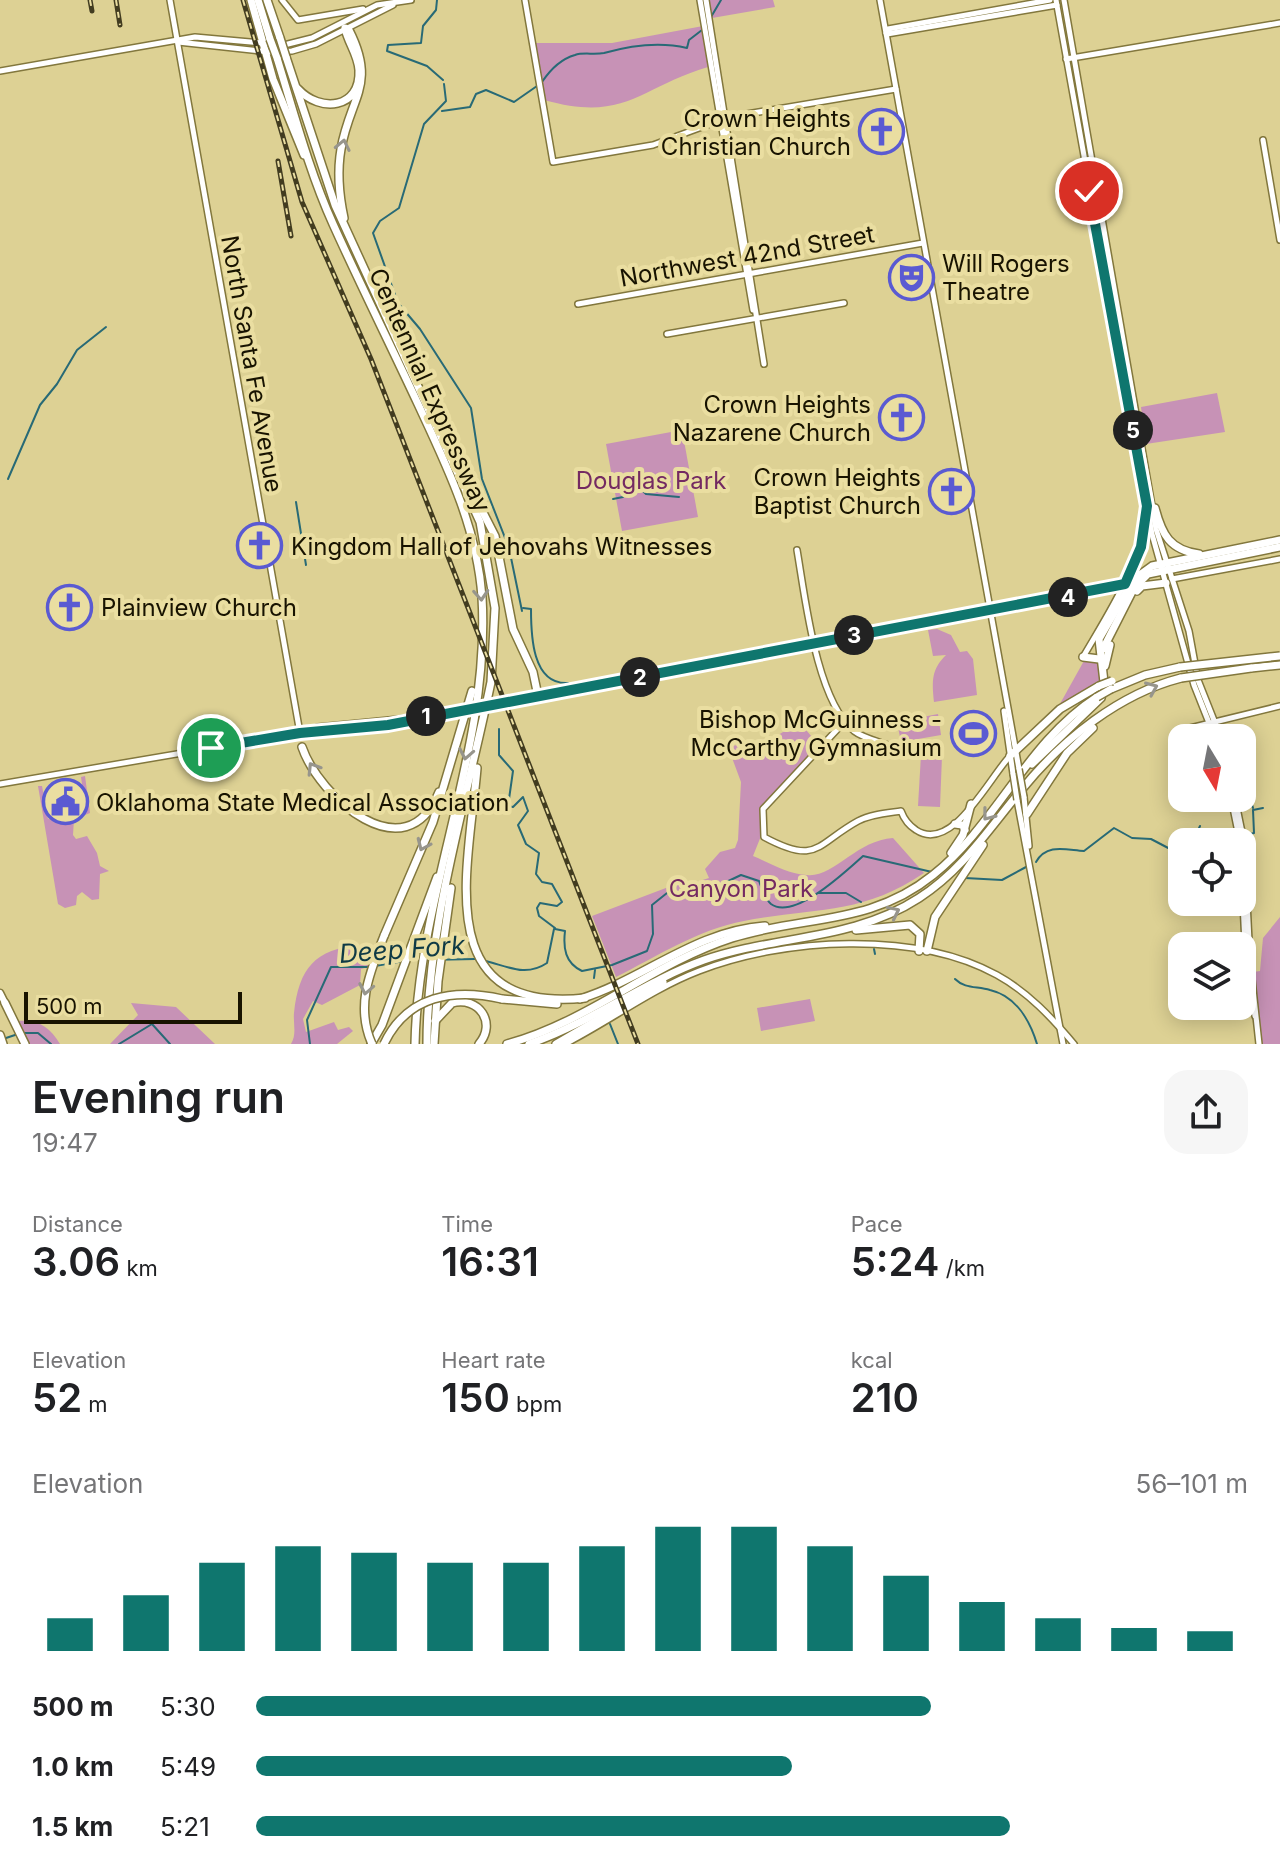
<!DOCTYPE html>
<meta charset="utf-8">
<style>
:root{--surface:#fff;--page:#f6f6f6;--text:#202124;--muted:#757577;--accent:#0f766e}
body{margin:0;font-family:Inter,sans-serif;background:var(--page);color:var(--text);height:100vh;display:flex;flex-direction:column;font-size:30px;white-space:nowrap}
*{box-sizing:border-box;margin:0}
p{font-size:26px;color:var(--muted)}
.icon{flex:none;width:44px;height:44px;fill:none;stroke:currentColor;stroke-width:2;stroke-linecap:round;stroke-linejoin:round}
.map{position:relative;height:1044px;overflow:hidden}
.drawer{display:flex;flex-direction:column;background:var(--surface);flex:1}
.drawer>*{flex:none}
.needle{width:52px;rotate:170deg}
.buttons{position:absolute;left:1168px;top:724px;display:grid;gap:16px}
.buttons a{display:grid;place-items:center;width:88px;height:88px;border-radius:16px;background:var(--surface);box-shadow:0 4px 20px #0003;font-size:40px}
.scale{position:absolute;left:24px;bottom:20px;width:218px;box-sizing:border-box;padding-left:8px;border:4px solid #181300;border-top:0;font-size:22px;line-height:28px;white-space:nowrap;color:#181300;-webkit-text-stroke:6px #eadea1;paint-order:stroke}
.pin{position:absolute;display:grid;place-items:center;width:68px;height:68px;color:#fff;margin:-34px;border:4px solid #fff;border-radius:50%;box-shadow:0 2px 8px #0007}
.km{position:absolute;width:40px;height:40px;margin:-20px;border-radius:50%;background:#222;color:#fff;font-size:22px;line-height:40px;text-align:center}
.round{display:grid;place-items:center;flex:none;width:84px;height:84px;border-radius:24px;background:var(--page)}
.head{display:flex;align-items:center;justify-content:space-between;height:136px;padding:0 32px}
h1{font-size:44px;font-weight:600;line-height:60px}
.stats{display:grid;grid-template-columns:repeat(3,1fr);gap:12px;height:136px;padding:8px 32px}
.stats div{display:grid;align-content:center}
.stats b{font-size:40px;font-weight:600}
.stats small{font-size:22px;font-weight:400}
.stats p{font-size:22px}
.chart{height:224px;padding:16px 32px}
.chart p{display:flex;justify-content:space-between}
.chart svg{width:100%;height:144px;margin-top:8px;stroke:var(--accent);stroke-width:6}
ul{padding:0 32px;list-style:none;font-size:26px}
li{display:grid;grid-template-columns:128px 96px 1fr;align-items:center;height:60px}
li i{height:20px;border-radius:10px;background:var(--accent)}
.map>svg:first-child{display:block}
</style>
<div class="map">
<svg width="1280" height="1044" viewBox="0 0 1280 1044">
<rect width="100%" height="100%" fill="#ddd194"/>
<!-- green -->
<g fill="#c792b6">
<path d="M707 0H773L775 7 712 18Z"/>
<path d="M703 26 708 67C640 87 626 123 544 100L534 43H612Z"/>
<path d="M1217 393 1225 432 1146 444 1141 407Z"/>
<path d="M682 430 698 517 622 531 606 444Z"/>
<path d="M937 629 951 635 960 652 967 651 973 659 977 695 934 702C932 681 931 670 946 655L933 656 928 630Z"/>
<path d="M1085 659 1099 661V684L1056 711Z"/>
<path d="M938 714 941 735 901 742 897 722Z"/>
<path d="M799 722 819 745 763 806 761 836 753 856C770 863 788 874 807 875 833 878 857 840 893 838L924 873C861 916 814 907 744 921 699 929 656 957 616 977L592 916 679 883 690 884 709 878 705 869 720 852 735 848 738 840 741 782 728 747 775 737Z"/>
<path d="M921 755 942 756 940 807 918 806Z"/>
<path d="M85 776 90 813 74 819 73 835 76 839 87 836 97 853 100 866 109 871 100 874 99 899 92 900 82 892 77 896 76 905 65 908 58 904 38 786H42L48 819 86 812 81 777Z"/>
<path d="M1280 917V1044H1262L1253 972 1260 971 1263 938Z"/>
<path d="M360 945 376 947 368 967 361 969 360 985 322 1005 313 1001 303 1019 306 1032 334 1022 338 1030 349 1027 353 1031 337 1044H291C297 1034 293 1024 294 1013 299 968 315 949 360 945Z"/>
<path d="M810 999 815 1021 761 1031 757 1008Z"/>
<path d="M131 1003 176 1007 215 1044H110L138 1015Z"/>
<path d="M18 1021C38 1019 50 1027 60 1044H29Z"/>
</g>
<g fill="none" stroke-linecap="round" stroke-linejoin="round">
<!-- stream -->
<g stroke="#286a76" stroke-width="2">
<path d="M437 0 436 10 423 26 421 43 388 45 387 51 427 66 443 80"/>
<path d="M711 17 721 0"/>
<path d="M542 82C550 70 561 59 575 55 583 52 594 55 604 53 632 45 662 42 687 48L689 40 702 30"/>
<path d="M444 84 446 101 424 124 399 208 380 221 373 233 398 303 420 329 471 408 482 479 509 548 522 611"/>
<path d="M442 111 470 107 476 94 486 90 514 102 537 86"/>
<path d="M8 479 40 405 57 384 77 350 106 327"/>
<path d="M625 492 637 486 646 494 679 497"/>
<path d="M613 499 623 497"/>
<path d="M296 502 306 565"/>
<path d="M523 608 531 609C531 635 532 685 568 683"/>
<path d="M499 729V755L513 771 508 806 513 807 523 797 528 811 518 825 526 844 539 853 536 874 542 882 552 884 562 902 557 906 540 903 537 908 539 916 555 928"/>
<path d="M1242 784 1247 786 1253 808"/>
<path d="M1243 836 1254 833 1253 810 1263 808"/>
<path d="M1193 842 1200 826"/>
<path d="M1195 842H1208"/>
<path d="M1216 842 1236 836"/>
<path d="M1036 862C1047 843 1066 850 1084 851L1114 828 1132 838 1151 839 1172 850H1182"/>
<path d="M965 878 1002 880 1026 867"/>
<path d="M818 893H846L861 902"/>
<path d="M555 929 565 931C563 948 565 963 582 971L612 965 647 951 653 934 652 905 667 893H703L741 875 759 881C762 889 765 899 771 904 794 921 846 871 863 856L932 872"/>
<path d="M874 949 875 954"/>
<path d="M426 960 475 959"/>
<path d="M486 961C509 967 526 977 547 963L554 929"/>
<path d="M375 966 404 961"/>
<path d="M594 978 595 970"/>
<path d="M955 979C965 989 977 986 990 990 1016 996 1030 1021 1037 1044"/>
<path d="M610 1024 618 1044"/>
<path d="M25 1033H38L51 1044"/>
<path d="M6 1038 18 1034"/>
<path d="M119 1044 152 1024 170 1044"/>
<path d="M310 1044 307 1020 331 967H368"/>
</g>
<defs>
<g id="secondary">
<path d="M170 0 300 733"/>
<path d="M282 0 298 20 363 9"/>
<path d="M525 0 553 162 653 145 729 117 896 89"/>
<path d="M700 0 753 310"/>
<path d="M706 0 764 364"/>
<path d="M880 0 1019 769"/>
<path d="M1056 0 1152 534 1194 685 1215 738"/>
<path d="M1064 0 1156 529 1189 631 1198 680 1221 738"/>
<path d="M886 33 888 29 1050 0"/>
<path d="M887 34 1057 5"/>
<path d="M178 42 269 52 292 51 316 44 393 5"/>
<path d="M1066 59 1280 23"/>
<path d="M0 71 195 37 284 45 312 38 377 5 411 0"/>
<path d="M1263 140 1280 240"/>
<path d="M578 304 923 243"/>
<path d="M667 334 844 303"/>
<path d="M797 550C805 596 816 700 854 731 863 738 877 741 888 745"/>
<path d="M1172 579 1280 559"/>
<path d="M1083 657C1111 609 1140 567 1146 510"/>
<path d="M509 701 1125 584"/>
<path d="M1004 711 1013 774"/>
<path d="M846 720 763 809 764 837C818 866 816 844 858 821 871 814 887 813 901 811 904 819 908 825 916 830 952 854 989 778 1010 756"/>
<path d="M1186 729 1280 706"/>
<path d="M300 733 318 727 409 718"/>
<path d="M0 784 300 733 375 727 456 710"/>
<path d="M1024 797 1029 846"/>
<path d="M1231 798 1240 842"/>
<path d="M1235 798 1244 842 1250 961 1259 1044"/>
<path d="M1017 800 1063 1044"/>
<path d="M1242 882 1246 965 1255 1016"/>
<path d="M565 1044C610 1021 652 989 699 971 784 938 915 930 997 975 1028 992 1052 1018 1074 1044"/>
</g>
<path id="primary" d="M0 993 5 1003"/>
<g id="highway">
<path d="M251 0 273 79 304 155"/>
<path d="M258 0 270 39"/>
<path d="M267 0 280 38"/>
<path d="M286 57 335 205 480 522 495 608 491 682C467 800 427 924 427 1044"/>
<path d="M277 58C294 113 309 171 333 224 360 284 390 344 418 404 447 466 477 527 482 597 491 749 418 893 415 1044"/>
<path d="M298 89C320 113 361 109 359 70 358 54 348 43 345 28L349 30C377 85 350 97 341 149 337 172 339 195 344 218"/>
<path d="M470 487 495 536 513 629 533 672 538 696"/>
<path d="M1155 508C1162 535 1170 550 1199 554"/>
<path d="M1137 591 1142 586 1166 583"/>
<path d="M1103 649 1134 588 1148 574 1280 547"/>
<path d="M1083 657 1099 659"/>
<path d="M1105 666 1110 645"/>
<path d="M1251 668 1280 665"/>
<path d="M1111 689 1145 675 1180 667"/>
<path d="M302 747C319 797 406 874 439 792"/>
<path d="M1010 756 1060 709 1099 686"/>
<path d="M1032 764 1101 698 1104 682 1099 639 1134 579 1152 566 1280 540"/>
<path d="M477 768C469 867 428 1014 585 998"/>
<path d="M1027 814 1067 753 1093 728"/>
<path d="M955 824 962 825 965 830"/>
<path d="M951 853 963 835 971 804"/>
<path d="M856 930 910 925 920 934 919 951"/>
<path d="M384 936 433 822 472 691"/>
<path d="M927 951 935 917 983 845"/>
<path d="M502 999 557 1004"/>
<path d="M580 999C644 979 695 931 765 926"/>
<path d="M5 1003 25 1044"/>
<path d="M435 1021 452 1003C479 996 497 1023 479 1044"/>
<path d="M0 1035 3 1044"/>
<path d="M371 1044 382 1025 437 877"/>
<path d="M434 1044 438 981 451 888"/>
<path d="M507 1044C588 1022 652 964 732 938 804 915 870 926 933 875 997 824 1027 742 1097 697"/>
<path d="M529 1044C591 1023 643 982 704 960 776 935 853 941 919 898 963 870 990 827 1023 788 1063 739 1119 694 1181 678"/>
<path d="M556 1044 663 982"/>
</g>
</defs>
<!-- secondary casing -->
<use href="#secondary" stroke="#82773d" stroke-width="8"/>
<!-- primary casing -->
<use href="#primary" stroke="#82773d" stroke-width="9"/>
<!-- highway casing -->
<use href="#highway" stroke="#82773d" stroke-width="10"/>
<!-- secondary -->
<use href="#secondary" stroke="#fff" stroke-width="5"/>
<!-- primary -->
<use href="#primary" stroke="#fff" stroke-width="6"/>
<!-- highway -->
<use href="#highway" stroke="#fff" stroke-width="7"/>
<defs>
<g id="rail">
<path d="M90 0 92 11"/>
<path d="M116 0 120 25"/>
<path d="M243 0 302 202 371 359 638 1044"/>
<path d="M278 161 291 236"/>
</g>
</defs>
<!-- rail casing -->
<use href="#rail" stroke="#423c20" stroke-width="5"/>
<!-- rail -->
<use href="#rail" stroke="#eadea1" stroke-width="2" stroke-dasharray="6" stroke-linecap="butt"/>
<defs>
<g id="secondary-bridge">
<path d="M456 710 509 701"/>
<path d="M1019 769 1024 797"/>
<path d="M1013 774 1017 800"/>
</g>
<g id="highway-bridge">
<path d="M280 38 286 57"/>
<path d="M270 39 277 58"/>
<path d="M1180 667 1280 656"/>
<path d="M1181 678 1251 668"/>
<path d="M1099 686 1112 681"/>
<path d="M1097 697 1111 689"/>
<path d="M372 1044C355 1006 370 972 384 936"/>
<path d="M384 1044C407 995 454 988 502 999"/>
</g>
</defs>
<!-- secondary-bridge casing -->
<use href="#secondary-bridge" stroke="#82773d" stroke-width="8" stroke-linecap="butt"/>
<!-- highway-bridge casing -->
<use href="#highway-bridge" stroke="#82773d" stroke-width="10" stroke-linecap="butt"/>
<!-- secondary-bridge -->
<use href="#secondary-bridge" stroke="#fff" stroke-width="5"/>
<!-- highway-bridge -->
<use href="#highway-bridge" stroke="#fff" stroke-width="7"/>
</g>
<!-- one-way arrows -->
<defs><path id="oneway-chevron" d="M-2-3.5L2.5 0L-2 3.5" fill="none" stroke-width="1.6" stroke-linecap="round" stroke-linejoin="round" transform="scale(2)"/></defs>
<g stroke="#97958c">
<use href="#oneway-chevron" transform="translate(343 145) rotate(-78)"/>
<use href="#oneway-chevron" transform="translate(481 595) rotate(86)"/>
<use href="#oneway-chevron" transform="translate(1152 688) rotate(-23)"/>
<use href="#oneway-chevron" transform="translate(466 754) rotate(101)"/>
<use href="#oneway-chevron" transform="translate(313 768) rotate(-122)"/>
<use href="#oneway-chevron" transform="translate(988 815) rotate(128)"/>
<use href="#oneway-chevron" transform="translate(423 845) rotate(114)"/>
<use href="#oneway-chevron" transform="translate(894 912) rotate(-26)"/>
<use href="#oneway-chevron" transform="translate(366 989) rotate(101)"/>
</g>
<g fill="none" stroke-linecap="round" stroke-linejoin="round">
<defs>
<path id="route" d="M211 748 300 733 388 725 1125 584 1141 547 1147 506 1089 191"/>
</defs>
<!-- route casing -->
<use href="#route" stroke="#fff" stroke-width="16"/>
<!-- route -->
<use href="#route" stroke="#0f766e" stroke-width="10"/>
</g>
<!-- icons -->
<defs>
<symbol id="church-ring" viewBox="-11 -11 22 22"><circle r="9.5" fill="#eadea1" stroke="#5a5ad2" stroke-width="1.5"/><path d="M-1.2-6h2.4v3.5h3.3v2.4h-3.3V6h-2.4V-.1h-3.3v-2.4h3.3Z" fill="#5a5ad2"/></symbol>
<symbol id="theatre-ring" viewBox="-11 -11 22 22"><circle r="9.5" fill="#eadea1" stroke="#5a5ad2" stroke-width="1.5"/><path d="M-5-5.5Q0-4 5-5.5V0Q5 5 0 6Q-5 5-5 0ZM-3.3-2.5H-1v1.5H-3.3ZM1-2.5H3.3v1.5H1ZM-2.8 1Q0 5.5 2.8 1Z" fill="#5a5ad2"/></symbol>
<symbol id="stadium-ring" viewBox="-11 -11 22 22"><circle r="9.5" fill="#eadea1" stroke="#5a5ad2" stroke-width="1.5"/><path d="M0-5a6.5 5 0 1 0 0 10a6.5 5 0 1 0 0-10ZM-3.5-1.8h7v3.6h-7Z" fill="#5a5ad2"/></symbol>
<symbol id="civic-ring" viewBox="-11 -11 22 22"><circle r="9.5" fill="#eadea1" stroke="#5a5ad2" stroke-width="1.5"/><path d="M-.6-6.5H3V-4.5H.6V-3L4-1V1h2V6H-6V1h2V-1L-.6-3ZM-1.2 2.5V6h2.4V2.5Z" fill="#5a5ad2"/></symbol>
</defs>
<g fill-rule="evenodd">
<use href="#church-ring" x="856" y="106" width="51" height="51"/>
<use href="#theatre-ring" x="886" y="252" width="51" height="51"/>
<use href="#church-ring" x="876" y="392" width="51" height="51"/>
<use href="#church-ring" x="926" y="466" width="51" height="51"/>
<use href="#church-ring" x="234" y="520" width="51" height="51"/>
<use href="#church-ring" x="44" y="582" width="51" height="51"/>
<use href="#stadium-ring" x="948" y="708" width="51" height="51"/>
<use href="#civic-ring" x="40" y="776" width="51" height="51"/>
</g>
<g text-anchor="middle" dominant-baseline="central" stroke-width="8" stroke-linejoin="round" paint-order="stroke">
<!-- poi labels -->
<g font-size="24" fill="#181300" stroke="#eadea1" text-anchor="end">
<text x="851" y="118">Crown Heights<tspan x="851" dy="28">Christian Church</tspan></text>
<text x="942" y="263" text-anchor="start">Will Rogers<tspan x="942" dy="28">Theatre</tspan></text>
<text x="871" y="404">Crown Heights<tspan x="871" dy="28">Nazarene Church</tspan></text>
<text x="921" y="477">Crown Heights<tspan x="921" dy="28">Baptist Church</tspan></text>
<text x="291" y="546" text-anchor="start">Kingdom Hall of Jehovahs Witnesses</text>
<text x="101" y="607" text-anchor="start">Plainview Church</text>
<text x="942" y="719">Bishop McGuinness -<tspan x="942" dy="28">McCarthy Gymnasium</tspan></text>
<text x="96" y="802" text-anchor="start">Oklahoma State Medical Association</text>
</g>
<!-- street labels -->
<g font-size="24" fill="#181300" stroke="#eadea1">
<text transform="translate(747 256) rotate(-10)">Northwest 42nd Street</text>
<text transform="translate(252 364) rotate(80)">North Santa Fe Avenue</text>
<text transform="translate(430 390) rotate(66)">Centennial Expressway</text>
</g>
<!-- park labels -->
<g font-size="24" fill="#742a62" stroke="#eadea1">
<text x="651" y="480">Douglas Park</text>
<text x="741" y="888">Canyon Park</text>
</g>
<!-- water labels -->
<g font-size="26" font-style="italic" fill="#0f3a45" stroke="#eadea1">
<text transform="translate(402 949) rotate(-4)">Deep Fork</text>
</g>
</g>
</svg>
<div class="buttons">
<a><svg class="needle" viewBox="-14 -14 28 28"><path d="M0-13l5 13h-10z" fill="#e53935"/><path d="M0 13l5-13h-10z" fill="#757577"/></svg></a>
<a><svg class="icon" aria-label="locate" viewBox="0 0 24 24"><circle cx="12" cy="12" r="6"/><path d="M12 2v4M12 18v4M2 12h4M18 12h4"/></svg></a>
<a><svg class="icon" aria-label="layers" viewBox="0 0 24 24"><path d="M12 4l9 5-9 5-9-5zM3 14l9 5 9-5"/></svg></a>
</div>
<div class="scale">500 m</div>
<div class="pin" style="left:211px;top:748px;background:#1e9e55"><svg class="icon" aria-label="arrive" viewBox="0 0 24 24"><path d="M6 21V4h12l-3 4 3 4H6"/></svg></div>
<div class="pin" style="left:1089px;top:191px;background:#d93025"><svg class="icon" aria-label="check" viewBox="0 0 24 24"><path d="M5 12l5 5 9-10"/></svg></div>
<b class="km" style="left:426px;top:716px">1</b>
<b class="km" style="left:640px;top:677px">2</b>
<b class="km" style="left:854px;top:635px">3</b>
<b class="km" style="left:1068px;top:597px">4</b>
<b class="km" style="left:1133px;top:430px">5</b>
</div>
<section class="drawer">
<div class="head"><div><h1>Evening run</h1><p>19:47</p></div><a class="round"><svg class="icon" aria-label="share" viewBox="0 0 24 24"><path d="M12 15V3M7 8l5-5 5 5M5 13v7h14v-7"/></svg></a></div>
<div class="stats">
<div><p>Distance</p><b>3.06<small> km</small></b></div>
<div><p>Time</p><b>16:31</b></div>
<div><p>Pace</p><b>5:24<small> /km</small></b></div>
</div>
<div class="stats">
<div><p>Elevation</p><b>52<small> m</small></b></div>
<div><p>Heart rate</p><b>150<small> bpm</small></b></div>
<div><p>kcal</p><b>210</b></div>
</div>
<div class="chart"><p><span>Elevation</span>56–101 m</p>
<svg viewBox="0 0 160 44" preserveAspectRatio="none"><path d="M5 44V34M15 44V27M25 44V17M35 44V12M45 44V14M55 44V17M65 44V17M75 44V12M85 44V6M95 44V6M105 44V12M115 44V21M125 44V29M135 44V34M145 44V37M155 44V38"/></svg>
</div>
<ul>
<li><b>500 m</b>5:30<i style="width:68%"></i></li>
<li><b>1.0 km</b>5:49<i style="width:54%"></i></li>
<li><b>1.5 km</b>5:21<i style="width:76%"></i></li>
</ul>
</section>
